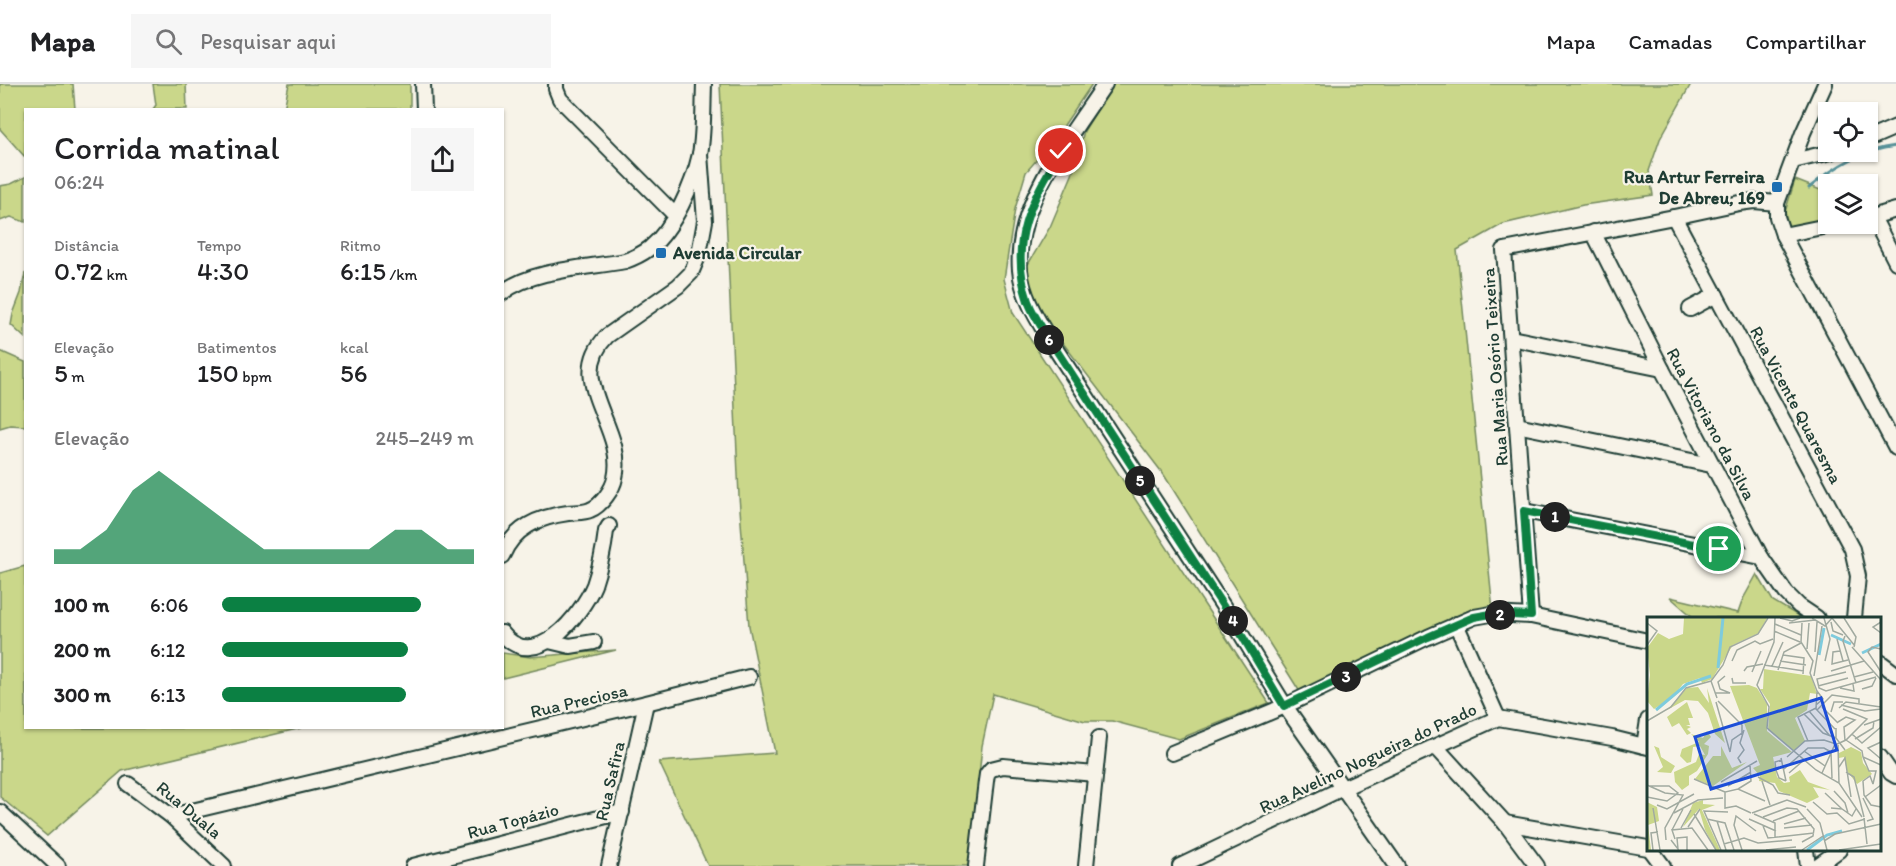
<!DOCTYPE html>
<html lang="pt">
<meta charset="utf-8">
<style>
:root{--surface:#fff;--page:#f6f6f6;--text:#202124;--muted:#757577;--line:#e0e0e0;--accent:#0b8043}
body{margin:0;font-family:Itim,sans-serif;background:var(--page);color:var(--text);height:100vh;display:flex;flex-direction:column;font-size:22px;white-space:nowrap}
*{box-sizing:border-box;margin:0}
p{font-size:20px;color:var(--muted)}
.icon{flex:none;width:33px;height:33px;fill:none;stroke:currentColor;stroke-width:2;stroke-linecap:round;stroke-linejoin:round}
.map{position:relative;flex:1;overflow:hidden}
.sheet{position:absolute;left:24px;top:24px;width:480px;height:621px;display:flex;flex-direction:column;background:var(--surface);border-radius:0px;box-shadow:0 2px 4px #0004}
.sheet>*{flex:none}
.tools{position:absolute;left:1818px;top:18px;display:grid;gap:12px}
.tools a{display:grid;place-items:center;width:60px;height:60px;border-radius:0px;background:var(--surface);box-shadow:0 2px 4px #0004;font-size:30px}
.pin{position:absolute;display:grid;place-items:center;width:51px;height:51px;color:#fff;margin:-26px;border:3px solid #fff;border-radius:50%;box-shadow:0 2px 6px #0007}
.km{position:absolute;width:30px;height:30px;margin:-15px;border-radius:50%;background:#222;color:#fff;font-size:16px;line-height:30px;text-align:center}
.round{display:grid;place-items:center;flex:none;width:63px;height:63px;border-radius:0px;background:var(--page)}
.head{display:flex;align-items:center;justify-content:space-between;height:102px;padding:0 30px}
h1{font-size:33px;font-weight:600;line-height:45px}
.stats{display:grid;grid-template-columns:repeat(3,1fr);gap:9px;height:102px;padding:6px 30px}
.stats div{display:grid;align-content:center}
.stats b{font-size:26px;font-weight:600}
.stats small{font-size:16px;font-weight:400}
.stats p{font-size:16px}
.chart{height:168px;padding:12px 30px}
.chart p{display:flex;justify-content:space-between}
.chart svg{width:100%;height:108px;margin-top:6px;fill:var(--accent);opacity:.7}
ul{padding:0 30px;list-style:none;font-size:20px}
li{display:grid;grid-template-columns:96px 72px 1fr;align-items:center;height:45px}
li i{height:15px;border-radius:8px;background:var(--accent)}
header{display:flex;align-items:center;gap:36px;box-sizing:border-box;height:84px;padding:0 30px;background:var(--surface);border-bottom:2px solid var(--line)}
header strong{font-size:28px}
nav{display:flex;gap:33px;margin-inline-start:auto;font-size:21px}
.search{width:420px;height:54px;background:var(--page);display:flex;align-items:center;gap:15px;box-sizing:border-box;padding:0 21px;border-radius:0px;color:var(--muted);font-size:22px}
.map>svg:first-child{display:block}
</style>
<header>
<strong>Mapa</strong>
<div class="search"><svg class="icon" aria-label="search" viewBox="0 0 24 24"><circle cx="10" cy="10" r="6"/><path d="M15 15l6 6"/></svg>Pesquisar aqui</div>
<nav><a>Mapa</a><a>Camadas</a><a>Compartilhar</a></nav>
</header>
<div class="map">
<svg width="1896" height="782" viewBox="0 0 1896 782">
<rect width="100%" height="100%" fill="#f7f3e8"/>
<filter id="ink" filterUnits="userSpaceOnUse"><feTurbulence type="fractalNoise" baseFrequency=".0167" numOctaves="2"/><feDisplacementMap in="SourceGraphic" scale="12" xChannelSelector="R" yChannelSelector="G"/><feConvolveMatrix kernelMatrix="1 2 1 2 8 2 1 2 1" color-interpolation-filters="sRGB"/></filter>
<g filter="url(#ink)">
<!-- green -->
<g fill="#cad78a" stroke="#748a5f" stroke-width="1.5">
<path d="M0 0H73L75 25 26 26 25 73 0 45Z"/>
<path d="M153 0H186L187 25H153L156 21Z"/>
<path d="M289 0H410V25H284Z"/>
<path d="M720 0H1092L1054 56 1026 88 1015 125 1004 195 1013 229 1269 619 1179 655 1112 637H1085L993 610 982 662 970 782H708L659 678 775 669 749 542 739 412Z"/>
<path d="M1113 0H1691L1660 55 1649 87 1653 111 1583 121 1503 140 1457 166 1493 526C1468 528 1460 529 1439 543L1300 608 1164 391 1033 220 1027 182 1050 143 1072 91 1084 47Z"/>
<path d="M25 93V138L11 133 0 137V102L11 100Z"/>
<path d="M1795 96 1828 109V134L1789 144 1785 128Z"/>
<path d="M25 189V254L11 241 13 230 21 209Z"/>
<path d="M0 267 25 278V342L10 341 0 344Z"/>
<path d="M25 482 26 644H301L122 687 47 752 0 713V489Z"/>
<path d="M1757 490 1773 517 1802 534H1694L1670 513 1738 529 1743 515Z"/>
<path d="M616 566 503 594V569L530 573Z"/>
</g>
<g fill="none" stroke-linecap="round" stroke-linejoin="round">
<!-- stream -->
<path stroke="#589299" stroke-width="3" d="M1809 104C1835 82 1862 66 1896 62"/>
<defs>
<g id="minor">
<path d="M423 0 424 26"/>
<path d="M556 0V5L560 15 675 131"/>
<path d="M1105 0C1071 52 1014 120 1020 186 1022 212 1038 236 1051 258L1238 545 1285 622 1397 782"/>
<path d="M1825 0 1803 49 1777 119V133L1783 151 1896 364"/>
<path d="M1868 55 1896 43"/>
<path d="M1793 77 1831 68"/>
<path d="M1674 133 1852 465 1858 492 1854 534"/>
<path d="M1873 133 1896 178"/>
<path d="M1868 134 1896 126"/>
<path d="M1593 148 1662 285 1761 473 1786 509 1799 522 1817 534"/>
<path d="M1783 151 1837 140"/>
<path d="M502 209C532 185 588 184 625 177 634 174 642 170 650 164 674 144 693 101 700 70 704 48 703 23 704 0"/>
<path d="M1690 225 1716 211"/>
<path d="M1511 254 1662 285"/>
<path d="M1517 341 1711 381"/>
<path d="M1524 427 1761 473"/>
<path d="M502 472C514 443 539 433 568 429 574 428 584 429 590 426 601 422 613 405 615 394 627 343 563 297 607 252L678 202 691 189 699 170 705 137 700 70"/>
<path d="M1531 532 1504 166 1674 133 1739 119 1754 117 1777 119"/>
<path d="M1456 540 1498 634"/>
<path d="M502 549C534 591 582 530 594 501 600 483 604 465 606 447L609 442"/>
<path d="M549 557 570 562 594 558"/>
<path d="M1880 578 1896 590"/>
<path d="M1644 662 1648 636"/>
<path d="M1436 663 1505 739 1537 782"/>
<path d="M1172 669 1285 622 1428 553 1474 533 1491 530 1531 532 1648 557"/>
<path d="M1880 673 1891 689 1896 692"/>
<path d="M128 700 171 732 224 782"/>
<path d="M0 728 58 782"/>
<path d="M171 732 646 619 749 593"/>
<path d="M1505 739 1648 764"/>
<path d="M1651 766 1663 782"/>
<path d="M1806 766 1808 782"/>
<path d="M413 782 622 728"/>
<path d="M609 782 646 619"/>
<path d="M976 782 986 697 987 690 991 685 1003 682 1095 690"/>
<path d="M1086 782 1099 654"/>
<path d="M1180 782 1343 704 1498 634 1612 654 1648 663"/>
<path d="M1817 782 1839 766"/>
</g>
</defs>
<!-- minor casing -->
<use href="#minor" stroke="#1f3d34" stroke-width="18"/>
<!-- minor -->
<use href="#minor" stroke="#f7f3e8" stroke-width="14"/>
</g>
</g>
<g fill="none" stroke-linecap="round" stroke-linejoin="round" filter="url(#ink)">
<defs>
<path id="route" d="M1061 67C1031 117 1008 158 1028 217 1033 231 1043 245 1051 258L1238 545 1284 622 1428 553 1474 533 1491 530 1531 532 1524 427 1719 465"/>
</defs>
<!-- route casing -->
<use href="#route" stroke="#fff" stroke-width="12"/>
<!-- route -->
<use href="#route" stroke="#0b8043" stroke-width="8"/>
</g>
<!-- markers -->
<g fill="#1f6fb2" stroke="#f7f3e8" stroke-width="2">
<rect x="1771" y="97" width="12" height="12" rx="3"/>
<rect x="655" y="163" width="12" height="12" rx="3"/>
</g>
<g text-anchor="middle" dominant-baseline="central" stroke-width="4.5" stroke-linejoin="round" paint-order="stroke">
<!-- poi labels -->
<g font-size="18" font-weight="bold" fill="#1f3d34" stroke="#f7f3e8" text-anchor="end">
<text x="1765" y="93">Rua Artur Ferreira<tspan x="1765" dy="21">De Abreu, 169</tspan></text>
<text x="673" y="169" text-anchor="start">Avenida Circular</text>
</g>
<!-- street labels -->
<g font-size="18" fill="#1f3d34" stroke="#f7f3e8">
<text transform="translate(1495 283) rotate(-94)">Rua Maria Osório Teixeira</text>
<text transform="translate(1796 321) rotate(62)">Rua Vicente Quaresma</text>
<text transform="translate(1711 340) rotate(62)">Rua Vitoriano da Silva</text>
<text transform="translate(579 617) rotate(-13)">Rua Preciosa</text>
<text transform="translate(1368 674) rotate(-25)">Rua Avelino Nogueira do Prado</text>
<text transform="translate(610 697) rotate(-77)">Rua Safira</text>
<text transform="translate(189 726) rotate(40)">Rua Duala</text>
<text transform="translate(513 737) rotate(-15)">Rua Topázio</text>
</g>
</g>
<!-- overview -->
<g transform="translate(1647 533)">
<rect width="234" height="234" fill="#f7f3e8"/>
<path d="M37 1H120L112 16 86 28 65 62 55 66 53 61 36 67 25 81 7 92 0 84 3 58 0 31 11 16 22 22 36 17ZM117 52 164 59 170 77 163 76 160 93 148 101 158 124 147 134 121 113 123 87 113 72H116ZM102 68 110 71 120 87V114L145 135 126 140 130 160 137 166 143 165 142 160 153 153 161 165 183 173 166 170 172 180 160 186 132 174 128 166 112 164 113 159 106 151 113 148 83 69ZM51 70 62 86 60 71 78 126 68 117 61 96 51 84 38 83 20 93 40 71ZM40 85 46 101H41L43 108H39L44 110 40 112 44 116 40 118 32 106 25 110 20 100ZM60 114 64 120 57 127 62 129 61 137 50 154 42 159V168L35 173 28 165 27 155 49 145 52 137 58 138 53 129 46 130 44 145 40 146 33 139 35 132 52 125 44 117 56 121ZM7 129 12 131 14 140 28 149 24 156 10 155 16 150ZM74 129 85 151 100 145 66 169 48 162 66 139H74ZM204 130 214 135 216 146 225 157 210 167 200 154 197 140 192 141V136ZM56 183V187L68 188 55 193 73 233H69L58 213 52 192 36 210 46 186ZM0 185 10 190 12 204 1 208 4 233H0Z" fill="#cad78a"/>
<path fill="none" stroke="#7ecbdd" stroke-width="3" d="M184 18 204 27M215 36 234 27M172 38 177 11M71 51 76 1M9 93 40 67 64 59M160 233 180 218 195 214"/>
<path fill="none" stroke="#a1aaa0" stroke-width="1.5" d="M128 1 127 25 110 68 122 90 120 111 169 153 192 166 215 200M133 1 145 4 153 1M165 1 178 9 185 1M177 1 183 22 178 44M185 1 208 29M197 1 209 20 207 30M184 5 186 14 196 18M234 5 226 10 234 16M0 6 10 14 0 28M142 6 168 3M155 6 154 25 166 44 163 56 170 74 169 92 188 112M128 7 154 18M127 14 153 25M198 19 196 24 209 66M190 22 196 44M205 30 234 63M160 32 162 6M234 32 225 30 221 35 234 55M193 34 186 35 185 47 201 43M168 35 170 5M136 38 157 41 156 57M85 44 90 33 108 24 113 27 126 22M133 44 159 48M117 48 157 54M125 49 136 25M131 53 137 35 154 26M97 54 100 50 116 47M184 54 217 44M105 55 114 34M199 55 170 62 172 71 179 74 229 60M167 59 175 9M207 60 226 55M85 61 86 66H99M64 64 70 81M171 69 201 61M193 71 207 74 206 67M215 72 225 69 229 61M68 76H83L73 72 71 65 78 59M69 85 83 135 85 123 95 116V108L71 84M169 88 176 82 170 74M194 88 218 94 234 92M175 90 191 106M192 91 199 85 234 90M170 93 185 78 212 82V86M162 94 183 119M184 95 187 85H196M157 97 176 116 189 121M0 104 24 90 39 71 64 64 76 48 83 30 111 17 121 1M191 105 199 100 208 103 197 110 198 124M217 108 234 102M189 111V121L198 133M205 117 215 126 234 110M208 122 226 111 227 104M199 123 215 134 216 140 234 148M161 124 151 100 169 91M234 125 221 131 234 142M188 128 199 123 220 102 196 92M191 128 192 166M157 134 178 149M184 136 185 161M140 140 158 124 177 123 189 127M216 140 222 154H229L226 167M134 141 139 164M135 143 128 145 129 153 132 161 139 164M94 146 91 141 97 133 93 126 97 113M192 150 198 141 204 180M137 152 161 131H177L184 135M199 155 207 160 217 200M142 156 157 143M175 156 188 127M111 160 126 168 131 176 143 178M47 162 78 175M115 164 123 188M74 165 110 144M226 167 223 159 216 164 217 178 224 188 234 190M0 168 18 176 36 178 18 211 19 223M81 169 104 155M91 172 104 164 103 148M187 174 198 186 201 196M178 176 195 192M0 180 20 184 31 176 22 169H2M218 180 234 168M216 181 226 202 220 204M166 185 180 197 190 196 202 207 218 202M10 188 20 192 47 177M6 191 13 233M184 191 195 192 205 199 209 192M160 192 173 206 180 233M27 196 51 183 76 181M104 196 89 189 78 191V175L91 172 118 184M105 196 140 183 159 190M47 197 69 233M107 197 128 206V220M116 200 140 191 150 192 167 212 166 219 155 225M217 201 220 227M60 202 78 206 87 233M102 202 129 214M70 204 79 233M126 204 152 194M137 207 159 201M116 209 121 221 167 216M41 210 53 192M34 211 44 193M137 211 165 208M25 213 36 192M28 222 25 213 45 211 61 233M24 223 31 232 30 221 40 220V233M177 224 188 217 234 207M77 227 97 221 111 226 145 223M6 233 4 216 11 215M74 233 57 194 81 195M95 233 87 208 89 199 109 214M119 233 149 230M155 233 176 219M192 233 234 227"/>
<path fill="#1d4ed8" fill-opacity="0.15" stroke="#1d4ed8" stroke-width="3" d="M174 81 190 133 64 172 48 120Z"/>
<rect width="234" height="234" fill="none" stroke="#1f3d34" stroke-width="3"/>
</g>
</svg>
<div class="tools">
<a><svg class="icon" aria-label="locate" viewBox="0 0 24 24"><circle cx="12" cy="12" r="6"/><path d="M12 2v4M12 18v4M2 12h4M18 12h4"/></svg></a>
<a><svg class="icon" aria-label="layers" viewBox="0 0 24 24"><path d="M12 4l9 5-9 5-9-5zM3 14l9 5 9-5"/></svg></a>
</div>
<div class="pin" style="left:1719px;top:465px;background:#1e9e55"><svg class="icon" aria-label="arrive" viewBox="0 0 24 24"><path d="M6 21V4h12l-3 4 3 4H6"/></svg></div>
<div class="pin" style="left:1061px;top:67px;background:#d93025"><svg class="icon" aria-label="check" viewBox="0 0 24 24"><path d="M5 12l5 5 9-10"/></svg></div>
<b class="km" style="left:1555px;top:433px">1</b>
<b class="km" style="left:1500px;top:531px">2</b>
<b class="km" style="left:1346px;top:593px">3</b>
<b class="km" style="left:1233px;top:537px">4</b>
<b class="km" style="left:1140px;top:397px">5</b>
<b class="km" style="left:1049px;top:256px">6</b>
<section class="sheet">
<div class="head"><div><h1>Corrida matinal</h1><p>06:24</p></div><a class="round"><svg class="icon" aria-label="share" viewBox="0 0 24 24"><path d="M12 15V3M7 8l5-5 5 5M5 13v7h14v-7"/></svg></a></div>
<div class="stats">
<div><p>Distância</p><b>0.72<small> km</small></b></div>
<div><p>Tempo</p><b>4:30</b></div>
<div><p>Ritmo</p><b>6:15<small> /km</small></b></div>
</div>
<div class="stats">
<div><p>Elevação</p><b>5<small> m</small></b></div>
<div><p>Batimentos</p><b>150<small> bpm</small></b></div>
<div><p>kcal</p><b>56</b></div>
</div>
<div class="chart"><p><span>Elevação</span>245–249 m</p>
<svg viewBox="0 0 160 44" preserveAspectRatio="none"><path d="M0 44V38L10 38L20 30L30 14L40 6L50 14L60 22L70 30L80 38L90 38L100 38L110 38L120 38L130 30L140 30L150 38L160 38V44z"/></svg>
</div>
<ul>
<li><b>100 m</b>6:06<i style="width:79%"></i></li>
<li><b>200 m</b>6:12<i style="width:74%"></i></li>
<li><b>300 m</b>6:13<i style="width:73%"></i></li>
</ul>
</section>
</div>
